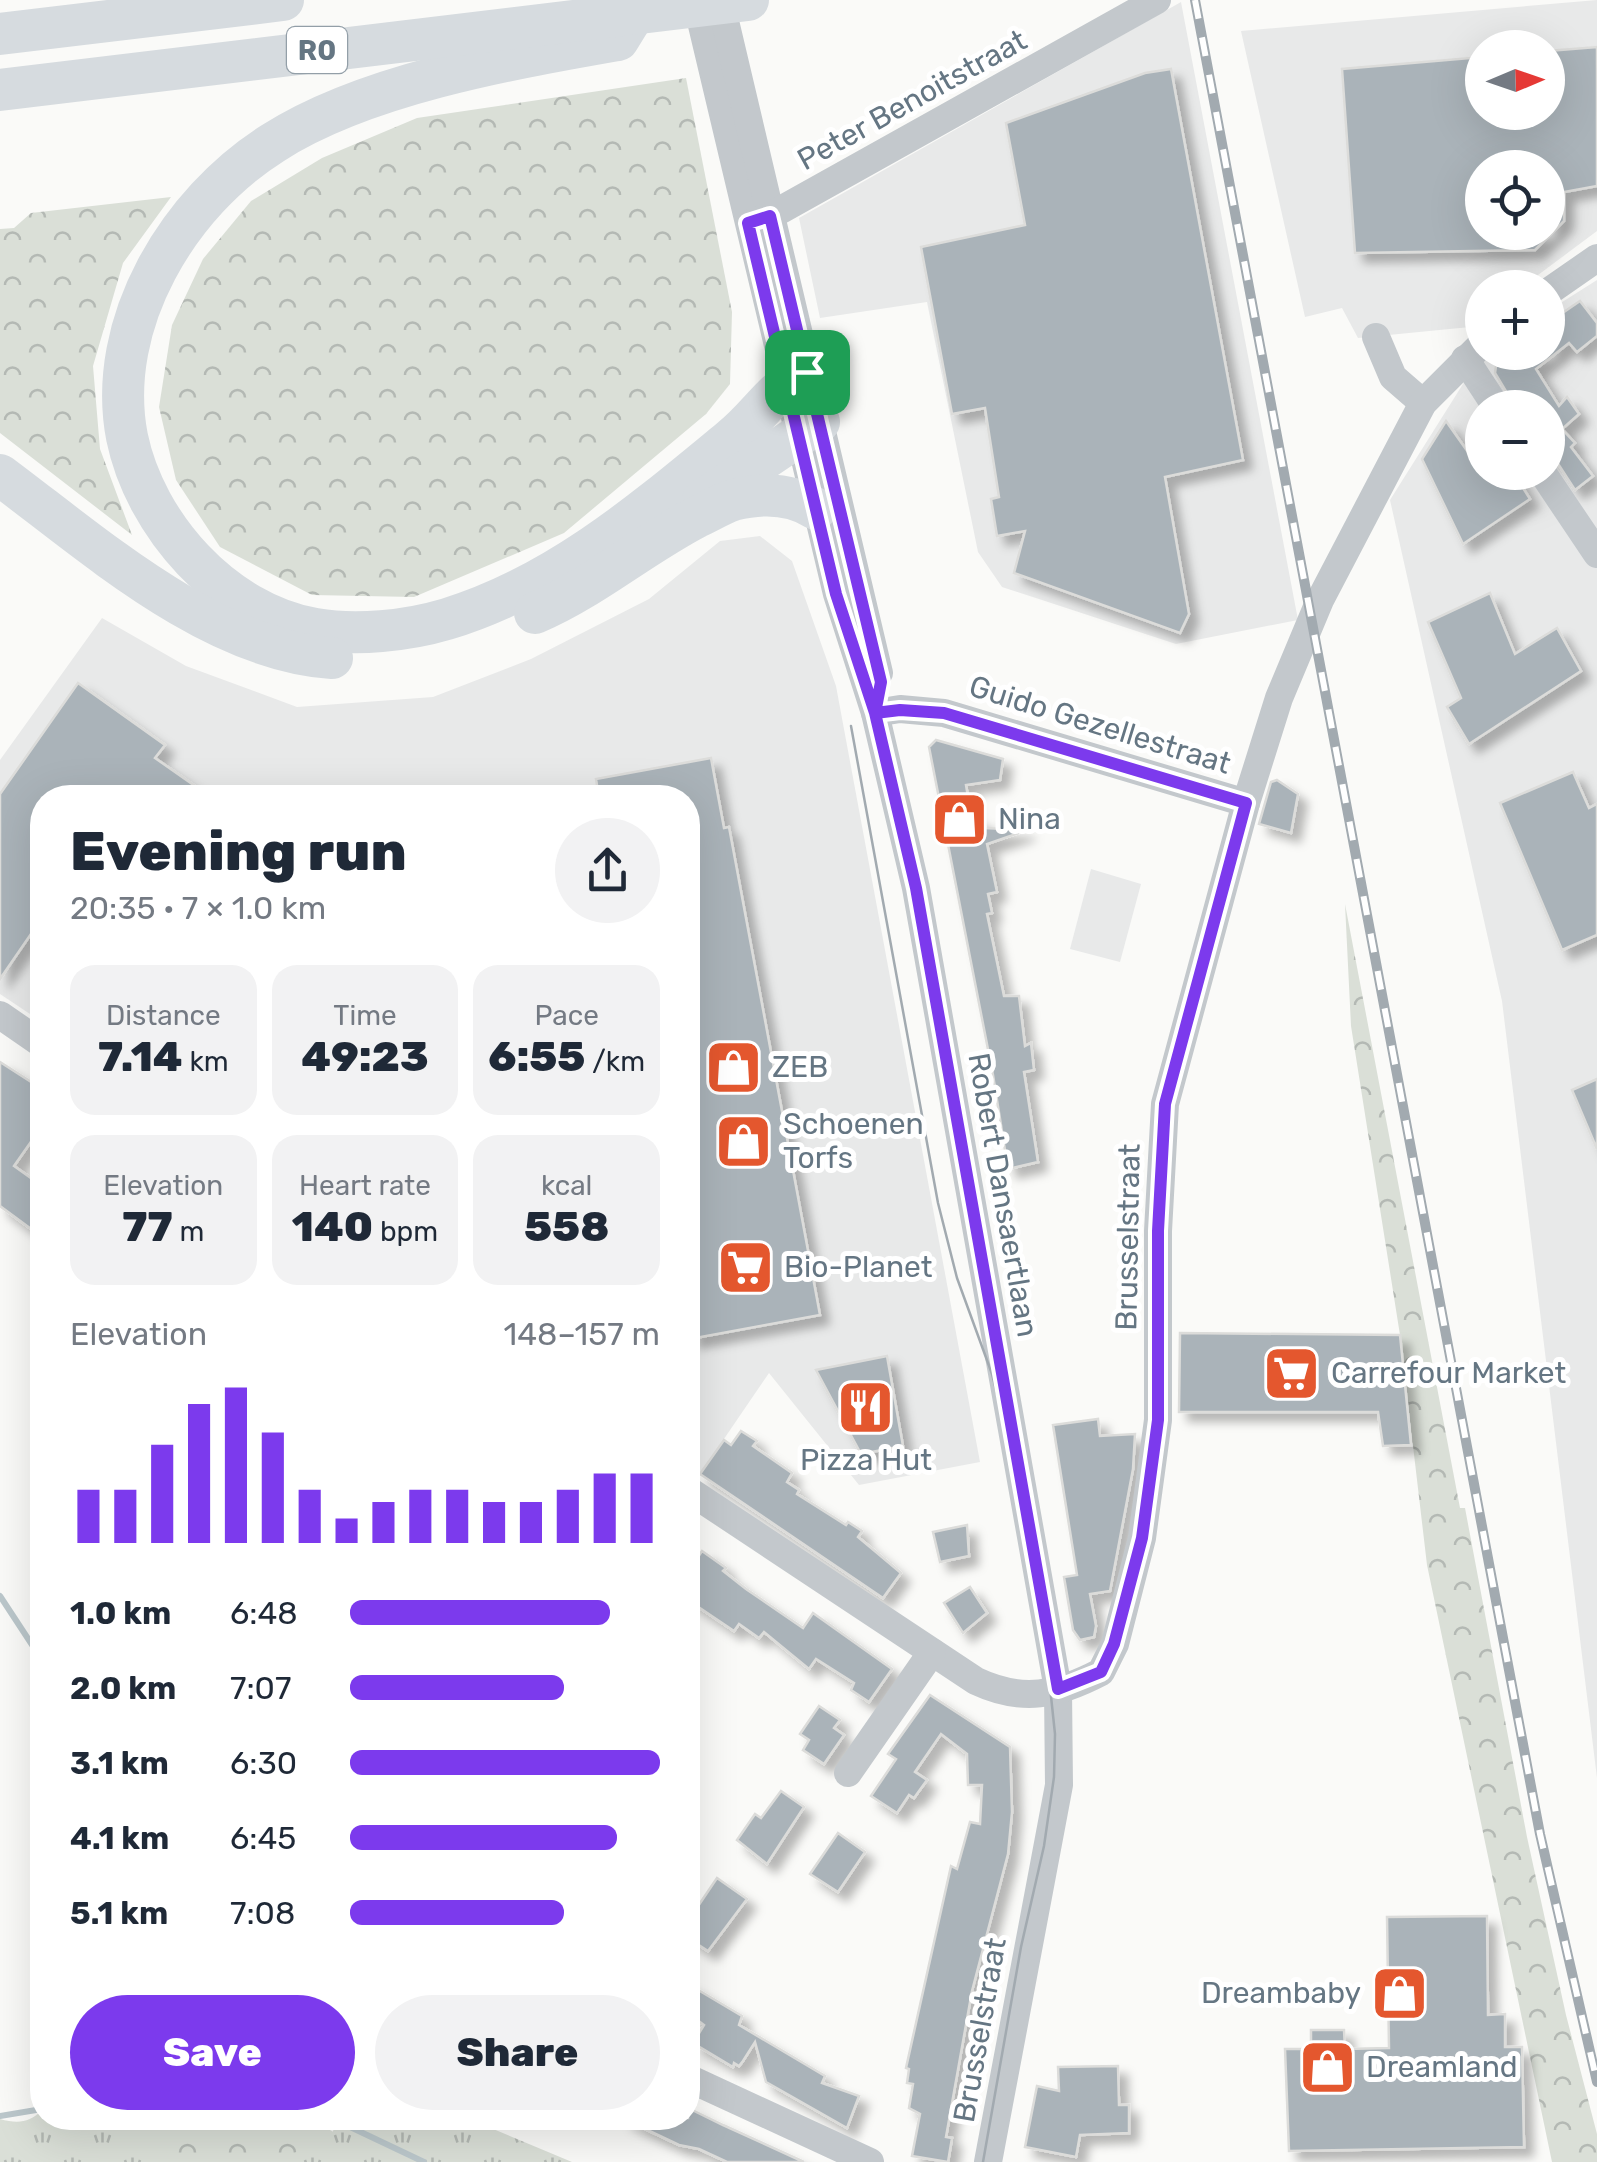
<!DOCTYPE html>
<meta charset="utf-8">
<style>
:root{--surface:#fff;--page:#f2f2f3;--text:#1f2937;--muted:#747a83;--accent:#7c3aed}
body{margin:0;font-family:Rubik,sans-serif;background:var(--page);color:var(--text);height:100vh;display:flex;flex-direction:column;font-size:38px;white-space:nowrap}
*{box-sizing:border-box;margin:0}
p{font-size:32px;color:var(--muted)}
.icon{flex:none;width:55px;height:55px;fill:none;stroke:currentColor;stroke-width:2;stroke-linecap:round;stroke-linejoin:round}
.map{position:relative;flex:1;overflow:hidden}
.sheet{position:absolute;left:30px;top:785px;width:670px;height:1345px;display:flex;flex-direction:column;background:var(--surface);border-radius:40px;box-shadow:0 10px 40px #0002}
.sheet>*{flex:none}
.needle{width:65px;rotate:88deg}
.fabs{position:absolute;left:1465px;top:30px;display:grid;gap:20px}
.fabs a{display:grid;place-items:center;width:100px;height:100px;border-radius:50%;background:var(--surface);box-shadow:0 10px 40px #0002;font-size:50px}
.pin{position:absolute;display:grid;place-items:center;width:85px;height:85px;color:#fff;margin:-42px;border-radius:20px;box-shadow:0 5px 15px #0006}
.round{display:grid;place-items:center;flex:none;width:105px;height:105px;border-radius:52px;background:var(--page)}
.summary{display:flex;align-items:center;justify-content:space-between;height:170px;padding:0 40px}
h1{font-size:55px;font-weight:800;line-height:75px}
.metrics{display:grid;grid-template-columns:repeat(3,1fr);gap:15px;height:170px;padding:10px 40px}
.metrics div{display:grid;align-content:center;border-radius:25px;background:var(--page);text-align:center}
.metrics b{font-size:42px;font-weight:800}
.metrics small{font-size:28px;font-weight:400}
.metrics p{font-size:28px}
.chart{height:280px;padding:20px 40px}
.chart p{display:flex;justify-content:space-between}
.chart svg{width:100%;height:180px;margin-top:10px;stroke:var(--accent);stroke-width:6}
.button{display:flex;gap:20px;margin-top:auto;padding:20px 40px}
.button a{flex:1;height:115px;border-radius:60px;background:var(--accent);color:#fff;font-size:40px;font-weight:800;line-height:115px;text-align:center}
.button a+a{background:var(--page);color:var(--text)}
ul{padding:0 40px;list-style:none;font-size:32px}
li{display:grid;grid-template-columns:160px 120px 1fr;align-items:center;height:75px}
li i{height:25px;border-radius:12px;background:var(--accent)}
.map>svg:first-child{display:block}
</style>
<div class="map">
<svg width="1597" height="2162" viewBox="0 0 1597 2162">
<defs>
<pattern id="forest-crowns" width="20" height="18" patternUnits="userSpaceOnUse" patternTransform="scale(2.5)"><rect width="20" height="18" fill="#dadfd7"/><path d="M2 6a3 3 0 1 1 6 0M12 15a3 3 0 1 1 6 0" fill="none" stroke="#b4b9b4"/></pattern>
<pattern id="park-tufts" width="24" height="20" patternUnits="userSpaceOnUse" patternTransform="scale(2.5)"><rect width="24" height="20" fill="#dadfd7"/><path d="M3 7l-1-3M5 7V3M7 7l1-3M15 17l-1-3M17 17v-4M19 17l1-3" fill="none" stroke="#b4b9b4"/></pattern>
<filter id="shadow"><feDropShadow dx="9" dy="9" stdDeviation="5" flood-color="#0004"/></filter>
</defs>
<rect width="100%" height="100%" fill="#fafaf8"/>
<!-- built -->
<g fill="#e8e9e9" fill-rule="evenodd">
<path d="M1597 0V231L1522 287 1482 288V317L1470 327 1358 338 1342 308 1305 317 1241 31ZM1482 48H1548V112H1482ZM1482 168H1548V232H1482Z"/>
<path d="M1181 2 1298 620 1176 644 1002 587 978 552 927 302 820 318 799 218Z"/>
<path d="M1597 280V1778L1502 1001 1390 500 1468 376 1494 353 1548 352V311ZM1482 408H1548V472H1482Z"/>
<path d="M760 536 792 561 836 686 980 1462 859 1485 769 1373 698 1477 688 1470V798H42V1022L0 994V760L102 618 186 666 297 707 433 697 531 659 649 599 720 541Z"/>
<path d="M1091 869 1141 884 1120 962 1070 949Z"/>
</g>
<!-- forest -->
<g fill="url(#forest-crowns)">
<path d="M686 78 732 312 730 384 706 414 564 533 414 597 312 595 220 547 176 480 159 407 172 325 203 259 251 201 322 158 417 118Z"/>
<path d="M171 197 123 263 93 366 100 449 132 535 0 433V229L14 228 31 213Z"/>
<path d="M1345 904 1460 1508H1465L1527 1837 1566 2015 1597 2134V2162H1552L1427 1565 1400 1335 1351 1026Z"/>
<path d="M115 2118H309L386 2162H165Z"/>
</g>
<!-- park -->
<g fill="url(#park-tufts)">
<path d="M42 2110V2118H126L178 2162H0V2119C18 2124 29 2123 42 2110Z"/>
<path d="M337 2118H467L572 2162H272L331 2138Z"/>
</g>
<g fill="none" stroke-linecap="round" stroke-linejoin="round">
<!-- stream -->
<g stroke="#bbc7cb" stroke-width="6">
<path d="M0 1596 42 1660"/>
<path d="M0 2116 42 2109"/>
<path d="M320 2118 346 2125 424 2162"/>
</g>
</g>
<!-- building -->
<g fill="#aab3b9" stroke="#dcdcda" stroke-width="2.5" fill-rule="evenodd" filter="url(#shadow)">
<path d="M1597 47V186L1564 192V221L1535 250 1355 253 1342 69 1482 57V112H1548V51ZM1482 168H1548V232H1482Z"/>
<path d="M1171 69 1243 460 1165 477 1189 614 1180 633 1014 573 1025 531 997 536 991 499 999 497 985 408 952 414 921 247 1025 225 1006 123 1145 73Z"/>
<path d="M1580 301 1597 323V336L1577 352 1569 343 1536 369 1559 406 1567 397 1579 414 1562 429 1575 443 1571 447 1593 476 1575 490 1557 462 1548 455V408H1516L1495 373 1497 359 1505 352H1548V323Z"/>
<path d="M1446 421 1482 472H1513L1530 499 1463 544 1422 459Z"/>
<path d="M1490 593 1515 654 1557 628 1581 671 1469 744 1447 707 1461 698 1428 622Z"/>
<path d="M78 683 165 745 155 758 212 798H42V918L0 979V794Z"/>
<path d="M936 740 1003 759 1000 780 966 785 972 821 984 820 985 828 1027 830 987 844 997 892 988 894 992 913 987 914 1004 996H1019L1025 1046 1031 1043 1034 1070 1024 1072 1038 1162 1008 1169 993 1075 929 747Z"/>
<path d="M711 758 724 828 729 827 820 1315 690 1339 688 798H599L596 779Z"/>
<path d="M1573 772 1589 808 1597 804V935L1562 950 1500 803Z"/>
<path d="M1277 780 1298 794 1291 833 1259 824 1271 782Z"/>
<path d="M0 1062 42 1089V1141L35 1136 14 1166 42 1186V1237L0 1206Z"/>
<path d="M1597 1079V1149L1572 1090Z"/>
<path d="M1180 1333 1400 1335 1411 1445 1383 1446 1378 1412H1179Z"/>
<path d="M887 1356 903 1446 861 1454 816 1370Z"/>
<path d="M1098 1419 1100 1436 1135 1434 1133 1469 1110 1591 1090 1594 1096 1626 1094 1637 1080 1640 1073 1630 1064 1577 1077 1575 1053 1425Z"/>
<path d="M741 1431 757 1441 753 1446 792 1473 787 1482 799 1490 797 1494 846 1525 848 1522 862 1531 858 1537 901 1573 883 1598 700 1474 724 1440 731 1445Z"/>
<path d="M967 1525 969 1556 940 1562 933 1532Z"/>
<path d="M702 1551 726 1568 723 1571 746 1589 803 1628 813 1613 892 1669 869 1702 851 1690 854 1683 816 1659 809 1669 764 1632 759 1638 739 1624 734 1631 688 1600V1572Z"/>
<path d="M970 1587 987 1613 963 1633 944 1603Z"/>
<path d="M930 1695 1010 1747 1012 1812 1008 1854 972 1991 946 2137 952 2138 948 2162 912 2156 920 2114 909 2108 913 2084 907 2083 909 2069 906 2068 951 1866 957 1869 970 1822 980 1824 982 1785H968L967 1754 941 1734 915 1772 927 1780 914 1798 909 1795 897 1813 871 1796 896 1759 888 1754Z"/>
<path d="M819 1706 840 1720 834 1728 844 1735 824 1764 803 1750 809 1740 800 1734Z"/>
<path d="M781 1791 804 1807 767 1864 737 1840 755 1814 761 1818Z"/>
<path d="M838 1833 865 1852 838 1892 810 1874Z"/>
<path d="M717 1878 747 1899 708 1951 688 1938V1921Z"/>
<path d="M1487 1916 1488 2015 1505 2014V2047H1522L1524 2147 1289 2151 1285 2049H1311V2030H1344L1345 2049 1389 2048 1387 1917Z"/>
<path d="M688 1984 742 2016 739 2025 825 2076 822 2083 859 2096 847 2128 766 2082 755 2042 743 2061 739 2066 734 2063 733 2067 693 2043 704 2025 688 2013Z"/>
<path d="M1118 2066 1119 2105H1129V2133L1080 2135 1076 2157 1025 2147 1037 2086 1059 2091 1058 2067Z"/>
<path d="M688 2108 723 2125 804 2162H727L699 2149 679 2145 622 2118H688Z"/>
</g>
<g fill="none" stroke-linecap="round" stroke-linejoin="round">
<!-- minor -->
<g stroke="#c3c8cc" stroke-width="28">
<path d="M696 0 837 594 875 713 916 888 1058 1689 1059 1785 988 2162"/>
<path d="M720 0 879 673"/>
<path d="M754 221 770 216 1157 0"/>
<path d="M1548 292 1597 258"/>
<path d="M1376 337 1393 377 1423 403"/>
<path d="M1465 359 1497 408"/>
<path d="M1542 472 1597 554"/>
<path d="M875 713 900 709 944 713 1246 803"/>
<path d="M0 1015 42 1044"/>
<path d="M688 1490 976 1681C1023 1703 1057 1695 1101 1672L1115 1644 1142 1538 1158 1420V1231L1165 1104 1246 803 1279 698 1320 600 1423 403 1482 344"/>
<path d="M848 1773 932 1652"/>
<path d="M688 2078 870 2162"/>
</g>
<!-- highway -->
<g stroke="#d6dbdf" stroke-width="42">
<path d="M634 14 618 40C510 59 365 84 273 143 179 202 105 323 127 437 145 525 223 613 315 629 356 636 407 631 447 619 556 586 645 510 731 439 760 416 772 389 807 372"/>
<path d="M0 34 283 0"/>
<path d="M0 90 748 0"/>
<path d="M0 475C94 545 211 650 332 658"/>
<path d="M703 500 819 422"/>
<path d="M535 613C593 588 641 546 697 517 708 512 721 504 733 500 761 493 791 493 816 509"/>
</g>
<!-- tram -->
<path stroke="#a2aab0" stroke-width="2.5" d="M851 726 938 1203 957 1278 992 1374 1007 1433 1046 1649 1055 1734 1054 1777 1044 1846 1021 1947 983 2162"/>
<defs>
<path id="rail" d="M1195 0 1506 1654 1540 1834 1597 2082"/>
</defs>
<!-- rail casing -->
<use href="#rail" stroke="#a2aab0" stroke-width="10"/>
<!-- rail -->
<use href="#rail" stroke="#fff" stroke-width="6" stroke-dasharray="19" stroke-linecap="butt"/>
</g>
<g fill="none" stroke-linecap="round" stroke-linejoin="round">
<defs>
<path id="route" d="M807 372 881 682 875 713 916 888 1058 1689 1101 1672 1114 1644 1142 1538 1158 1420V1231L1165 1104 1246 803 944 713 900 710 875 713 836 594 748 223 770 216 807 372"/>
</defs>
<!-- route casing -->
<use href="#route" stroke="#fff" stroke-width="20"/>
<!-- route -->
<use href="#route" stroke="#7c3aed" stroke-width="12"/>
</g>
<!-- icons -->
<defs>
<symbol id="shop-square" viewBox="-11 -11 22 22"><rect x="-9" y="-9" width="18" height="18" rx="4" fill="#e4572e" stroke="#fff"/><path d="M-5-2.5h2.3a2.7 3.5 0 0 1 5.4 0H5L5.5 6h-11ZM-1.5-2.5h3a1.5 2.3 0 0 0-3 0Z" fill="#fff"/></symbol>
<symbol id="supermarket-square" viewBox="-11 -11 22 22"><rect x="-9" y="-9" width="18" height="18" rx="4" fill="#e4572e" stroke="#fff"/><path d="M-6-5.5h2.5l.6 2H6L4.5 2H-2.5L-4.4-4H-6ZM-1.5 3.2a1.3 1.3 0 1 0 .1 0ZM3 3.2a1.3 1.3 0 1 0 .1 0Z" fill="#fff"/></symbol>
<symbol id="restaurant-square" viewBox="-11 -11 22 22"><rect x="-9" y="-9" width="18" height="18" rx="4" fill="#e4572e" stroke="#fff"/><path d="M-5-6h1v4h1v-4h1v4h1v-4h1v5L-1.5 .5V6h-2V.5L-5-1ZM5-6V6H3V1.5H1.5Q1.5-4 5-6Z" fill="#fff"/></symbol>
</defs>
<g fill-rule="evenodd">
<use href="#shop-square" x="928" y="788" width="63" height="63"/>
<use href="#shop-square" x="702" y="1036" width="63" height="63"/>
<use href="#shop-square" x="712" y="1110" width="63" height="63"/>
<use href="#supermarket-square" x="714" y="1236" width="63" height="63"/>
<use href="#supermarket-square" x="1260" y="1342" width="63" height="63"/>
<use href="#restaurant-square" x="834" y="1376" width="63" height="63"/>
<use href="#shop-square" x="1368" y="1962" width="63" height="63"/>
<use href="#shop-square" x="1296" y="2036" width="63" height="63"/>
</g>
<g text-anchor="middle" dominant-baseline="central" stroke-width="10" stroke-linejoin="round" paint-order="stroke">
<!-- shield labels -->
<rect fill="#fff" stroke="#939fa8" stroke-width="2.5" x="287" y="27" width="60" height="46" rx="8"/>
<g font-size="28" font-weight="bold" fill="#657683">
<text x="317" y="50">R0</text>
</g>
<!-- street labels -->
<g font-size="30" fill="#657683" stroke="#fff">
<text transform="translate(912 100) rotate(-29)">Peter Benoitstraat</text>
<text transform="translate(1100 725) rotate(17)">Guido Gezellestraat</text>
<text transform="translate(1003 1195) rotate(80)">Robert Dansaertlaan</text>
<text transform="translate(1128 1237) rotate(-89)">Brusselstraat</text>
<text transform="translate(980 2030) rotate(-80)">Brusselstraat</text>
</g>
<!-- poi labels -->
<g font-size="30" fill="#657683" stroke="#fff" text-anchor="start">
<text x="998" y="819">Nina</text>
<text x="772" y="1067">ZEB</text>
<text x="783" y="1124">Schoenen<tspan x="783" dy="34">Torfs</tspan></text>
<text x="784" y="1267">Bio-Planet</text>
<text x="1331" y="1373">Carrefour Market</text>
<text x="866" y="1460" text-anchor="middle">Pizza Hut</text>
<text x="1361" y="1993" text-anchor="end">Dreambaby</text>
<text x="1366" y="2067">Dreamland</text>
</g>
</g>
</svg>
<div class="fabs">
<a><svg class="needle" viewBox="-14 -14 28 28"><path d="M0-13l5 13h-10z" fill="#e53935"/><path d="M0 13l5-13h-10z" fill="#747a83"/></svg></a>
<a><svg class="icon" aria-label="locate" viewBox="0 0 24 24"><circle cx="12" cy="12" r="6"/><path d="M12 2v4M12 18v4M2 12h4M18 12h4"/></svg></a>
<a>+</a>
<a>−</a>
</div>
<div class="pin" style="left:807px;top:372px;background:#1e9e55"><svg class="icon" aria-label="arrive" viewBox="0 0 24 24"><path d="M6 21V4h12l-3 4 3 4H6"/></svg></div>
<section class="sheet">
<div class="summary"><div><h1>Evening run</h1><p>20:35 · 7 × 1.0 km</p></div><a class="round"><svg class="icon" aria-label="share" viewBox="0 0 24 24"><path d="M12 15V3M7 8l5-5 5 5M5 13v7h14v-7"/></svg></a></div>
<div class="metrics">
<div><p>Distance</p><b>7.14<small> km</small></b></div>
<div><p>Time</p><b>49:23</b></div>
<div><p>Pace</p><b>6:55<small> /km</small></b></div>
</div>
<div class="metrics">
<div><p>Elevation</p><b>77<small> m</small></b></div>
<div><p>Heart rate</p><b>140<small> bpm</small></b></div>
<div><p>kcal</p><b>558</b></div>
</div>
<div class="chart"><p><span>Elevation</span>148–157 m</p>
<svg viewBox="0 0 160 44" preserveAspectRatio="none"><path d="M5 44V31M15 44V31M25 44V20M35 44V10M45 44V6M55 44V17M65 44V31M75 44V38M85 44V34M95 44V31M105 44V31M115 44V34M125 44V34M135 44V31M145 44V27M155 44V27"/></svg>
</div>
<ul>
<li><b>1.0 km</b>6:48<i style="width:84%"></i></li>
<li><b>2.0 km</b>7:07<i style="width:69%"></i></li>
<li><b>3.1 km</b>6:30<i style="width:100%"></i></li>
<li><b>4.1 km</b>6:45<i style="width:86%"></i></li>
<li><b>5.1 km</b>7:08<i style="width:69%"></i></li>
</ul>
<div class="button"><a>Save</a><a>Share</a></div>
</section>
</div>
